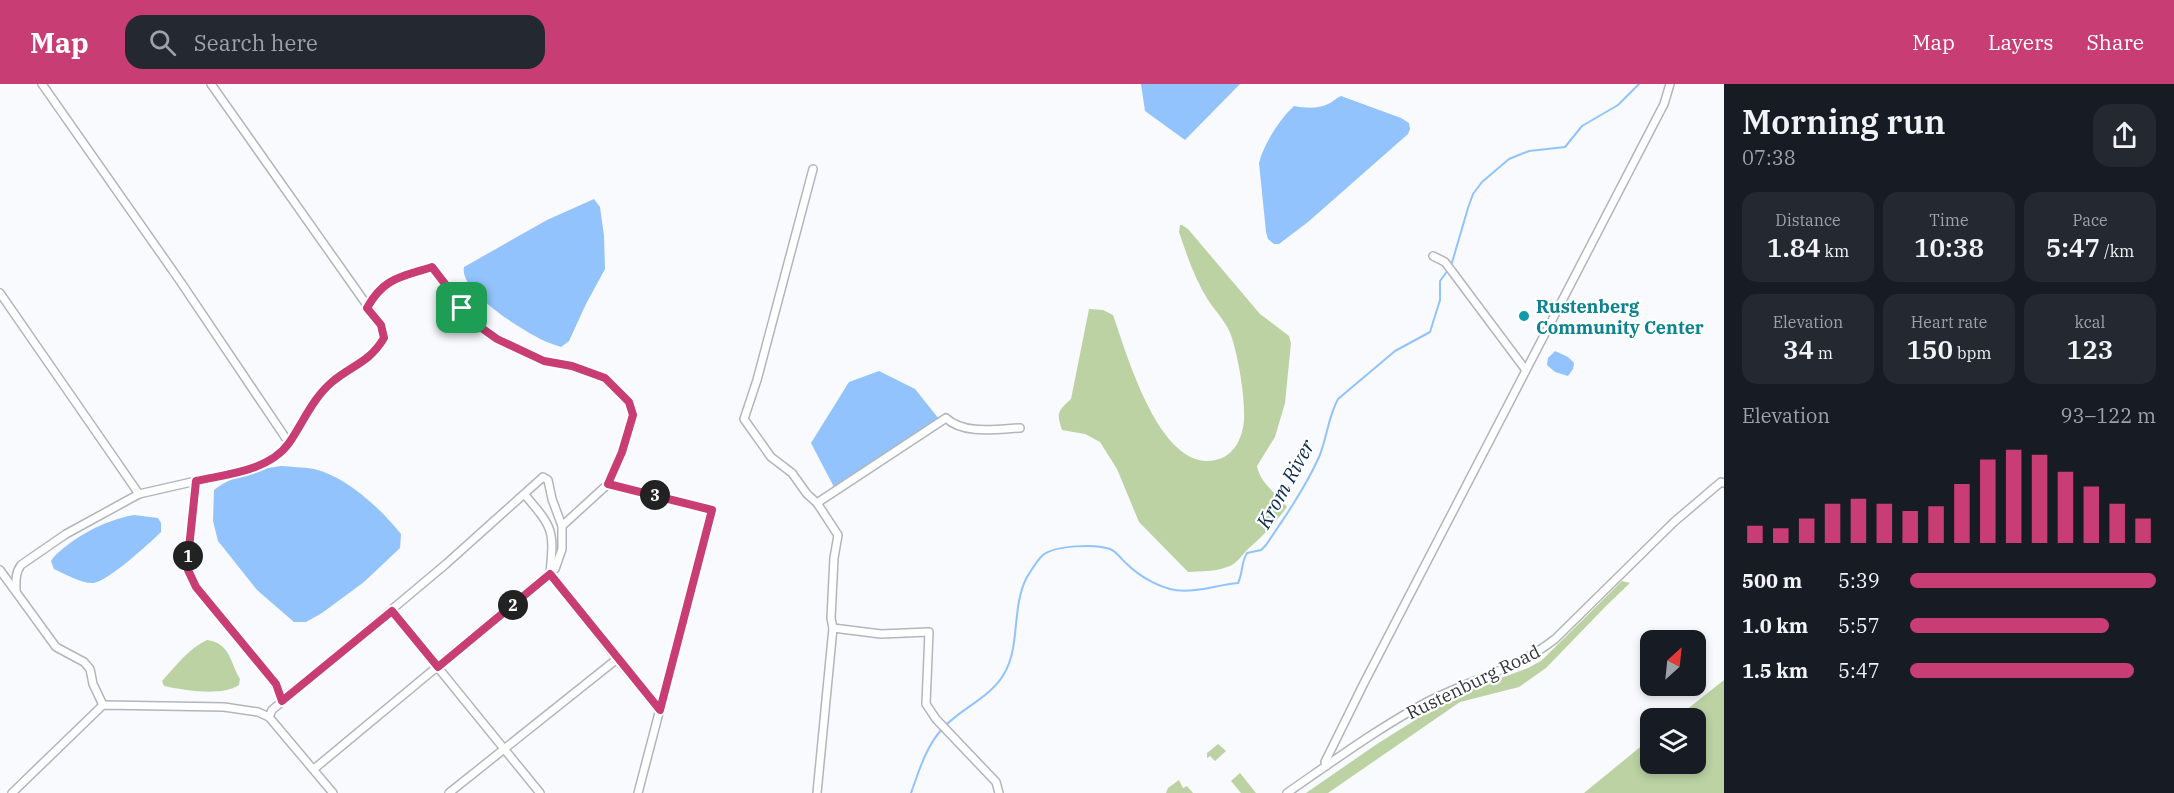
<!DOCTYPE html>
<meta charset="utf-8">
<style>
:root{--surface:#171b24;--page:#242831;--text:#f1f3f6;--muted:#9ea1a6;--accent:#c83d73}
body{margin:0;font-family:"IBM Plex Serif",serif;background:var(--page);color:var(--text);height:100vh;display:flex;flex-direction:column;font-size:22px;white-space:nowrap}
*{box-sizing:border-box;margin:0}
p{font-size:20px;color:var(--muted)}
.icon{flex:none;width:33px;height:33px;fill:none;stroke:currentColor;stroke-width:2;stroke-linecap:round;stroke-linejoin:round}
.map{position:relative;flex:1;overflow:hidden}
.details{display:flex;flex-direction:column;background:var(--surface);width:450px}
.details>*{flex:none}
.needle{width:39px;rotate:27deg}
.fabs{position:absolute;left:1640px;top:546px;display:grid;gap:12px}
.fabs a{display:grid;place-items:center;width:66px;height:66px;border-radius:12px;background:var(--surface);box-shadow:0 3px 9px #0003;font-size:30px}
.pin{position:absolute;display:grid;place-items:center;width:51px;height:51px;color:#fff;margin:-26px;border-radius:12px;box-shadow:0 3px 9px #0006}
.km{position:absolute;width:30px;height:30px;margin:-15px;border-radius:50%;background:#222;color:#fff;font-size:16px;line-height:30px;text-align:center}
.round{display:grid;place-items:center;flex:none;width:63px;height:63px;border-radius:18px;background:var(--page)}
.overview{display:flex;align-items:center;justify-content:space-between;height:102px;padding:0 18px}
h1{font-size:33px;font-weight:600;line-height:45px}
.stats{display:grid;grid-template-columns:repeat(3,1fr);gap:9px;height:102px;padding:6px 18px}
.stats div{display:grid;align-content:center;border-radius:15px;background:var(--page);text-align:center}
.stats b{font-size:26px;font-weight:600}
.stats small{font-size:16px;font-weight:400}
.stats p{font-size:16px}
.chart{height:168px;padding:12px 18px}
.chart p{display:flex;justify-content:space-between}
.chart svg{width:100%;height:108px;margin-top:6px;stroke:var(--accent);stroke-width:6}
ul{padding:0 18px;list-style:none;font-size:20px}
li{display:grid;grid-template-columns:96px 72px 1fr;align-items:center;height:45px}
li i{height:15px;border-radius:8px;background:var(--accent)}
header{display:flex;align-items:center;gap:36px;box-sizing:border-box;height:84px;padding:0 30px;background:var(--accent);color:#fff}
header strong{font-size:28px}
nav{display:flex;gap:33px;margin-inline-start:auto;font-size:21px}
.search{width:420px;height:54px;background:var(--page);display:flex;align-items:center;gap:15px;box-sizing:border-box;padding:0 21px;border-radius:18px;color:var(--muted);font-size:22px}
main{display:flex;flex:1;min-height:0}
.map>svg:first-child{display:block}
</style>
<header>
<strong>Map</strong>
<div class="search"><svg class="icon" aria-label="search" viewBox="0 0 24 24"><circle cx="10" cy="10" r="6"/><path d="M15 15l6 6"/></svg>Search here</div>
<nav><a>Map</a><a>Layers</a><a>Share</a></nav>
</header>
<main>
<div class="map">
<svg width="1724" height="709" viewBox="0 0 1724 709">
<rect width="100%" height="100%" fill="#f8fafe"/>
<!-- green -->
<g fill="#bcd2a3">
<path d="M1180 141H1182L1188 145 1260 230 1289 252 1291 259 1285 319 1275 353 1257 382C1260 399 1276 409 1287 423 1275 439 1263 452 1248 465 1241 472 1237 480 1227 483 1215 488 1201 487 1188 488L1139 438 1117 385 1100 358 1085 350 1062 346C1056 328 1058 327 1071 315L1089 225 1103 226 1113 231C1127 270 1162 398 1222 374 1236 368 1243 351 1244 336 1245 313 1239 277 1232 254 1228 240 1216 228 1208 216 1195 195 1187 172 1179 148Z"/>
<path d="M1622 497 1630 499 1607 521 1546 584 1519 603 1460 618 1328 709H1306L1377 660 1455 611 1528 584 1541 577Z"/>
<path d="M207 556C230 559 230 578 240 595L239 601C221 613 184 606 164 602L162 597C176 582 188 565 207 556Z"/>
<path d="M1724 596V709H1584L1650 655V680H1695V634H1676Z"/>
<path d="M1218 660 1226 667 1215 677 1210 672 1207 674V669Z"/>
<path d="M1240 689 1256 709H1241L1231 697Z"/>
<path d="M1179 696 1183 704 1187 702 1193 709H1166L1168 704Z"/>
</g>
<!-- water -->
<g fill="#92c3fc">
<path d="M1141 0H1240L1185 56 1145 27Z"/>
<path d="M1341 12 1401 34 1409 39 1410 45 1408 50 1308 138 1279 160H1274L1268 155 1266 148 1259 79C1264 60 1279 36 1294 22 1305 24 1318 25 1328 20 1333 18 1336 14 1341 12Z"/>
<path d="M594 115 600 123 604 152 605 185 586 220 569 257 561 263C552 260 543 257 535 252 516 242 459 206 464 183L547 136Z"/>
<path d="M1555 267 1568 273 1574 279 1573 285 1568 292 1555 288 1547 281 1548 274Z"/>
<path d="M879 287 915 305 939 335 835 405 811 359 849 298Z"/>
<path d="M281 382C291 383 303 383 314 385 347 393 381 425 401 450L400 464 364 498 322 529 306 538H294L257 506 218 457 213 437 214 406C232 392 258 385 281 382Z"/>
<path d="M134 431 158 434 161 439V448C149 460 109 496 94 499 82 500 65 490 54 485L51 477 53 474C73 453 105 436 134 431Z"/>
</g>
<g fill="none" stroke-linecap="round" stroke-linejoin="round">
<!-- stream -->
<g stroke="#92c3fc" stroke-width="2">
<path d="M1451 182 1468 124 1473 110 1482 98 1509 75 1529 67 1565 63 1582 42 1618 21 1639 0"/>
<path d="M911 709C919 687 926 662 943 644 961 624 990 614 1004 590 1021 561 1011 523 1027 493 1031 487 1037 476 1043 471 1056 461 1095 460 1110 465 1116 467 1122 476 1127 480 1139 492 1158 503 1175 506 1197 509 1216 501 1238 499 1243 489 1241 478 1247 469L1261 466 1266 461C1285 433 1305 404 1319 373 1327 354 1328 333 1338 315L1395 267 1430 248 1440 216V197L1448 186"/>
</g>
<defs>
<g id="minor">
<path d="M42 0 180 197 289 359"/>
<path d="M813 85 757 296 744 335 771 373 792 389 807 410 817 419 946 334C964 351 997 345 1020 344"/>
<path d="M1433 172 1445 178 1525 285"/>
<path d="M0 209 139 410 196 397 188 474V486L196 503 276 600 282 617"/>
<path d="M367 223C384 193 402 193 432 183L476 240 497 256 544 277 572 282 605 294 629 318 633 331 622 368 608 400 712 426 638 709"/>
<path d="M196 397C228 390 269 387 289 359 303 338 312 315 332 298 352 281 369 278 385 254L381 241 211 0"/>
<path d="M817 419 838 451 834 474 831 534 833 544 881 550 929 548 926 620 936 635 996 698 999 709"/>
<path d="M562 442 608 400"/>
<path d="M0 486 56 563 84 578 90 585 93 600 103 621"/>
<path d="M16 507C16 497 15 489 21 481L66 450 139 410"/>
<path d="M392 527 540 709"/>
<path d="M617 575 660 626"/>
<path d="M1326 682 1325 678 1364 599 1664 20 1670 0"/>
<path d="M314 685 555 485 562 465V442L552 415 548 396 543 393 446 480 272 626 269 633 333 709"/>
<path d="M12 709 103 621 224 623 258 628 269 633"/>
<path d="M449 709 617 575 550 490C554 446 554 445 525 411"/>
<path d="M817 709 833 544"/>
<path d="M1287 709C1332 678 1378 644 1427 618 1470 596 1517 585 1555 555L1674 438 1721 398 1724 399"/>
</g>
</defs>
<!-- minor casing -->
<use href="#minor" stroke="#b2b5bb" stroke-width="10"/>
<!-- minor -->
<use href="#minor" stroke="#fff" stroke-width="7"/>
</g>
<g fill="none" stroke-linecap="round" stroke-linejoin="round">
<defs>
<path id="route" d="M432 183 476 240 497 255 544 277 572 282 605 294 629 318 633 331 622 368 608 400 712 426 660 626 550 490 438 583 392 527 282 617 276 600 196 503 188 486V474L196 397C227 390 269 387 289 359 303 339 312 315 332 298 352 281 369 279 384 254L381 241 367 224C384 193 402 193 432 183Z"/>
</defs>
<!-- route casing -->
<use href="#route" stroke="#fff" stroke-width="12"/>
<!-- route -->
<use href="#route" stroke="#c83d73" stroke-width="8"/>
</g>
<!-- markers -->
<circle fill="#0f9aa8" stroke="#fff" stroke-width="2" cx="1524" cy="232" r="6"/>
<g text-anchor="middle" dominant-baseline="central" stroke-width="4.5" stroke-linejoin="round" paint-order="stroke">
<!-- culture labels -->
<g font-size="18" font-weight="bold" fill="#0d838f" stroke="#fff" text-anchor="start">
<text x="1536" y="222">Rustenberg<tspan x="1536" dy="21">Community Center</tspan></text>
</g>
<!-- street labels -->
<g font-size="18" fill="#343538" stroke="#fff">
<text transform="translate(1473 598) rotate(-26)">Rustenburg Road</text>
</g>
<!-- water labels -->
<g font-size="20" font-style="italic" fill="#0a2c4f" stroke="#fff">
<text transform="translate(1285 400) rotate(-61)">Krom River</text>
</g>
</g>
</svg>
<div class="fabs">
<a><svg class="needle" viewBox="-14 -14 28 28"><path d="M0-13l5 13h-10z" fill="#e53935"/><path d="M0 13l5-13h-10z" fill="#9ea1a6"/></svg></a>
<a><svg class="icon" aria-label="layers" viewBox="0 0 24 24"><path d="M12 4l9 5-9 5-9-5zM3 14l9 5 9-5"/></svg></a>
</div>
<div class="pin" style="left:462px;top:224px;background:#1e9e55"><svg class="icon" aria-label="arrive" viewBox="0 0 24 24"><path d="M6 21V4h12l-3 4 3 4H6"/></svg></div>
<b class="km" style="left:188px;top:472px">1</b>
<b class="km" style="left:513px;top:521px">2</b>
<b class="km" style="left:655px;top:411px">3</b>
</div>
<section class="details">
<div class="overview"><div><h1>Morning run</h1><p>07:38</p></div><a class="round"><svg class="icon" aria-label="share" viewBox="0 0 24 24"><path d="M12 15V3M7 8l5-5 5 5M5 13v7h14v-7"/></svg></a></div>
<div class="stats">
<div><p>Distance</p><b>1.84<small> km</small></b></div>
<div><p>Time</p><b>10:38</b></div>
<div><p>Pace</p><b>5:47<small> /km</small></b></div>
</div>
<div class="stats">
<div><p>Elevation</p><b>34<small> m</small></b></div>
<div><p>Heart rate</p><b>150<small> bpm</small></b></div>
<div><p>kcal</p><b>123</b></div>
</div>
<div class="chart"><p><span>Elevation</span>93–122 m</p>
<svg viewBox="0 0 160 44" preserveAspectRatio="none"><path d="M5 44V37M15 44V38M25 44V34M35 44V28M45 44V26M55 44V28M65 44V31M75 44V29M85 44V20M95 44V10M105 44V6M115 44V8M125 44V15M135 44V21M145 44V28M155 44V34"/></svg>
</div>
<ul>
<li><b>500 m</b>5:39<i style="width:100%"></i></li>
<li><b>1.0 km</b>5:57<i style="width:81%"></i></li>
<li><b>1.5 km</b>5:47<i style="width:91%"></i></li>
</ul>
</section>
</main>
